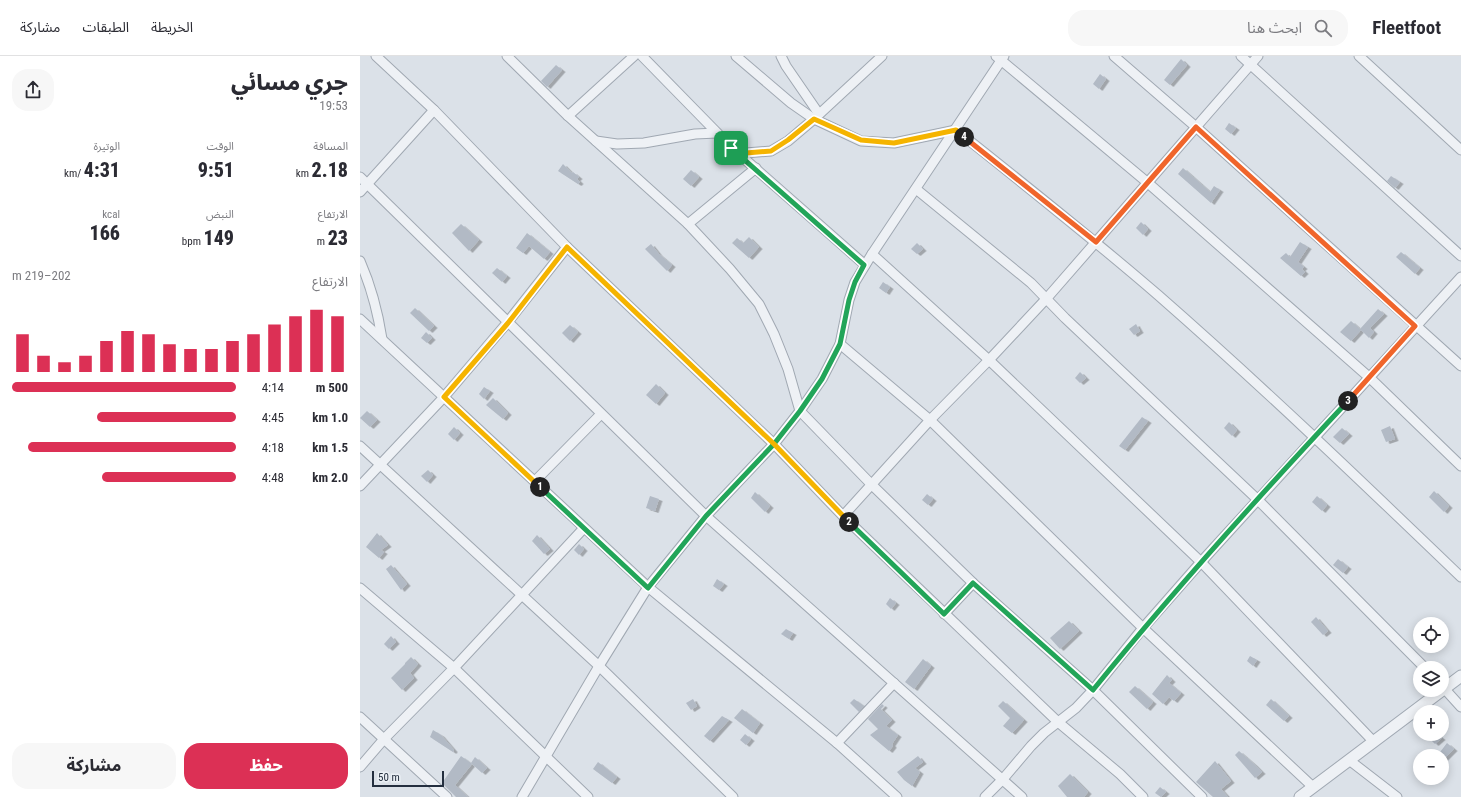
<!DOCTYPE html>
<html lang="ar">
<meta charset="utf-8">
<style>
:root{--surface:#fff;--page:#f7f7f7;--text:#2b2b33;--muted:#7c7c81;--line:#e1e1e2;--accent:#dc3055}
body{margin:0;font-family:"Roboto Condensed","Noto Sans Arabic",sans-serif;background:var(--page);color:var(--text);direction:rtl;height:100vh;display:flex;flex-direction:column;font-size:15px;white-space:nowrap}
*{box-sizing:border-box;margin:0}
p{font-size:13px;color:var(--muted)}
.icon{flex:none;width:22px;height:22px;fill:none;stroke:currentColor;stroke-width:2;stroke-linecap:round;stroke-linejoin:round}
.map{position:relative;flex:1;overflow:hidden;direction:ltr}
.drawer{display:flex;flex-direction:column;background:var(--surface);width:360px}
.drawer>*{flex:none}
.tools{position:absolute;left:1053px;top:561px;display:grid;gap:8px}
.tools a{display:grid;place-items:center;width:36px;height:36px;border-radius:50%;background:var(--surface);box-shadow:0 2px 10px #0003;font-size:20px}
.scale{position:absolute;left:12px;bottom:10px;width:72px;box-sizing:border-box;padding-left:4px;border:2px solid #242f3f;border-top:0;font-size:11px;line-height:14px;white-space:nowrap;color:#242f3f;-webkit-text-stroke:3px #ebf0f5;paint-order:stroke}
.pin{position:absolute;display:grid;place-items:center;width:34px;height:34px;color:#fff;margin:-17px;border-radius:8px;box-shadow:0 2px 6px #0006}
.km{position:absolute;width:20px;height:20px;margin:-10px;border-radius:50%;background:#222;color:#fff;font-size:11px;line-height:20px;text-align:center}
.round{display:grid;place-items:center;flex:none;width:42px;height:42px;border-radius:16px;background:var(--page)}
.headline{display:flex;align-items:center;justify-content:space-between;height:68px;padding:0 12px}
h1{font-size:22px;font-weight:800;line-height:30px}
.metrics{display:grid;grid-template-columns:repeat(3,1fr);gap:6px;height:68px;padding:4px 12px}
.metrics div{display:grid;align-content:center}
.metrics b{font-size:20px;font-weight:800}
.metrics small{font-size:11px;font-weight:400}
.metrics p{font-size:11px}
.chart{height:112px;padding:8px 12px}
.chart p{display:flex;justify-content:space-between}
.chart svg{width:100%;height:72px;margin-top:4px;stroke:var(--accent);stroke-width:6}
.primary-button{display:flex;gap:8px;margin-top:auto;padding:8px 12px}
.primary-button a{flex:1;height:46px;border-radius:16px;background:var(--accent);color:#fff;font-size:16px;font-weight:800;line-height:46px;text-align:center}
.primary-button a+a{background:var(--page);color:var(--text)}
ul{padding:0 12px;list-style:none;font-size:13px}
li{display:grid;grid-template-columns:64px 48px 1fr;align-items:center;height:30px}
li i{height:10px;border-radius:5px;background:var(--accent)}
header{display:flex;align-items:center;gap:24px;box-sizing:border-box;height:56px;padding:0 20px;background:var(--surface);border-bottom:1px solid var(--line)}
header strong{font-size:19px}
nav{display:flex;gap:22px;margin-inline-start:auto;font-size:14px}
.search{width:280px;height:36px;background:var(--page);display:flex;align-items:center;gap:10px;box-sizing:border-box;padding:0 14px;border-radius:16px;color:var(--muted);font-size:15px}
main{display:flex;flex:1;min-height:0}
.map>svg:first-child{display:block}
</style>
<header>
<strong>Fleetfoot</strong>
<div class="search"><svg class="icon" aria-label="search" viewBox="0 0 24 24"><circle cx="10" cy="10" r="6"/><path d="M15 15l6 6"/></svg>ابحث هنا</div>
<nav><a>الخريطة</a><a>الطبقات</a><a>مشاركة</a></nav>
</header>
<main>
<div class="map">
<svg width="1101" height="741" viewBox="0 0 1101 741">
<defs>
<filter id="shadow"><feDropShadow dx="3.5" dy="2" stdDeviation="0" flood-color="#0004"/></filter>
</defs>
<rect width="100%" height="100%" fill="#dbe1e8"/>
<!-- building -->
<g fill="#b2bac5" filter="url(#shadow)">
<path d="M821 3 827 9 810 29 804 24Z"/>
<path d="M196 9 202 14 187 31 181 25Z"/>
<path d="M740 18 746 23 739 33 733 28Z"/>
<path d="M869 67 876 72 871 78 865 73Z"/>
<path d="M203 108 212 117 213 116 219 121 217 123 220 126 218 128 198 115Z"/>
<path d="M823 112 850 136 854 130 860 134 851 147 818 118Z"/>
<path d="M331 114 339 121 331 130 323 123Z"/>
<path d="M1031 120 1040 126 1035 132 1027 125Z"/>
<path d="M781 166 788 173 783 179 776 172Z"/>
<path d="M101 168 119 184 109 195 92 177Z"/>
<path d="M167 177 190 196 184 203 169 190 163 197 156 192Z"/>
<path d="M389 181 399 191 389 202 372 187 377 182 383 187Z"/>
<path d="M940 186 948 191 938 206 944 211 942 213 945 216 941 220 920 202 926 197 930 201Z"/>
<path d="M557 187 563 193 557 198 551 193Z"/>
<path d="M291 188 299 198 312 209 307 215 285 193Z"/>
<path d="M1041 196 1060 212 1055 218 1036 201Z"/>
<path d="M137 212 147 220 142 226 132 217Z"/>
<path d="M523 226 530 231 526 237 519 232Z"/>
<path d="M55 252 74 270 69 275 50 257Z"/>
<path d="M1018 253 1024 258 1010 272 1014 276 1009 282 1001 274 991 285 980 276 991 265 1000 273Z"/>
<path d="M776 268 780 275 774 279 769 273Z"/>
<path d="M210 269 218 276 210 285 202 277Z"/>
<path d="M66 276 72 282 67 287 61 282Z"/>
<path d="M720 316 726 322 720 327 715 322Z"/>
<path d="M296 328 305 337 296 348 286 339Z"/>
<path d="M124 331 130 335 124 343 119 338Z"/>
<path d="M133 342 148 357 143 363 126 349Z"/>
<path d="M7 355 17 364 10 371 0 362Z"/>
<path d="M782 361 788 365 765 394 759 390Z"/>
<path d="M869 366 877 374 872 380 864 372Z"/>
<path d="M1030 370 1035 383 1026 386 1021 374Z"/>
<path d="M94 371 100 377 94 384 88 378Z"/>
<path d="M982 372 989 378 980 387 973 381Z"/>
<path d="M68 414 73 419 67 426 61 420Z"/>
<path d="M1074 435 1089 450 1084 456 1069 441Z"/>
<path d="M395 436 410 450 405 456 391 442Z"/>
<path d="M567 438 573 443 568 449 562 444Z"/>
<path d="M290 440 299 443 295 455 286 452Z"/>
<path d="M957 440 967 449 962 455 952 446Z"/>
<path d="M17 477 28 489 21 494 24 496 19 502 6 491Z"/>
<path d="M177 479 190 493 184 498 172 485Z"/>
<path d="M219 488 224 493 219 499 214 494Z"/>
<path d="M978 503 988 511 983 517 973 509Z"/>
<path d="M31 509 47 528 41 534 26 513Z"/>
<path d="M357 523 364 528 359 534 353 530Z"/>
<path d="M530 542 536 547 531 553 526 548Z"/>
<path d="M956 561 968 575 963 579 951 566Z"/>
<path d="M709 565 719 575 700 593 690 582Z"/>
<path d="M426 573 433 577 429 583 421 578Z"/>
<path d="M31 580 36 586 29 593 24 588Z"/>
<path d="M890 600 897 604 893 610 887 605Z"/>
<path d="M51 601 58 608 50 617 54 622 42 634 31 622 45 608V607Z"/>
<path d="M563 603 571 610 554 633 545 626Z"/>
<path d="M807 619 812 624 809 627 821 637 814 645 809 641 803 648 792 638Z"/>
<path d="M775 630 793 646 787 653 769 636Z"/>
<path d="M333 643 337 650 331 654 326 647Z"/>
<path d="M494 643 504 650 499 656 490 647Z"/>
<path d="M911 643 929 660 924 665 906 649Z"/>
<path d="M643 645 664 664 652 677 643 670 650 662 638 650Z"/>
<path d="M522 648 524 650 521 653 532 664 526 670 538 679 532 688 533 690 529 695 510 679 518 673 508 663Z"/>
<path d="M382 653 400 667 393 677 374 662Z"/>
<path d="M362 660 369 664 350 685 344 680Z"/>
<path d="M73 674 81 679 94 694 93 696 70 681Z"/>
<path d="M385 678 391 683 386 689 380 684Z"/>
<path d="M1072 678H1077L1082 682 1075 688 1069 682Z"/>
<path d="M1087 687 1094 693 1082 705V700H1077Z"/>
<path d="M879 695 894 708 902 716 895 722 875 699Z"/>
<path d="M101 700 112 708 95 729 108 741H96L82 727Z"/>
<path d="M558 700 563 706 555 712 560 716 552 730 544 724 537 716Z"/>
<path d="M115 701 127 712 122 717 111 707Z"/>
<path d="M855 705 871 725 861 733 868 741H853L836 726Z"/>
<path d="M238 706 257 721 252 727 233 713Z"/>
<path d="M710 718 728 736 724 741H707L698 730Z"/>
<path d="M800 731 806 736 801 741 795 737Z"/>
</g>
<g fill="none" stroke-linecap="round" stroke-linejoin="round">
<defs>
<g id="minor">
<path d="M16 0 74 54 207 191 414 388 483 460 698 666 760 718 783 741"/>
<path d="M147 0 208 60 328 168 370 213 399 248 414 278 428 313 440 355 512 429 613 527 733 634 842 741"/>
<path d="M282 0 371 91 505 209"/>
<path d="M376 0 431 47 454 63 501 85 534 87 596 74C664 128 732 182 798 239 902 330 1001 425 1101 521"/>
<path d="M421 0 426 10 459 58"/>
<path d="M636 0 788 127 1010 322 1101 410"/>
<path d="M754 0 836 71 1101 310"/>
<path d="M881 0 1101 200"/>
<path d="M999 0 1101 94"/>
<path d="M208 60 274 0"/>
<path d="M236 85 257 88 284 87 335 78 357 77"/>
<path d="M376 93 386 97 411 95 428 85 454 63 522 0"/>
<path d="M0 121 346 460 662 741"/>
<path d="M556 133 671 227 705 262 897 443 1065 612"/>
<path d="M0 136 74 54"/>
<path d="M328 168 396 112"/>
<path d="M512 198 629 304 841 506 1013 685"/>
<path d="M0 205C11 230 18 257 22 283"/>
<path d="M0 263 288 531 477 687 537 741"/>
<path d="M480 288 570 364 783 572 953 731"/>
<path d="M0 390 239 610 373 741"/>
<path d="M175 425 241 358"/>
<path d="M0 430 84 341 147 267 207 191"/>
<path d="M483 460 570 364 629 304 687 242 898 0"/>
<path d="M0 532 94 612 228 741"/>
<path d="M584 558 613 527"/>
<path d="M1082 630 1101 651"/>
<path d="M0 661 87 741"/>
<path d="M477 687 534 627"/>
<path d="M989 704 1037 741"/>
<path d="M0 711 24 683 94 612 224 472"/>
<path d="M162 741 239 610 288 531 346 460 414 388 440 355 462 323 480 288 489 244 495 226 512 198 644 0"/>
<path d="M625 741 643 723 671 690 684 677 716 652 733 634 783 572 841 506 1101 221"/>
</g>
<path id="tertiary" d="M940 741 1101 620"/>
</defs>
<!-- minor casing -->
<use href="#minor" stroke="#a0a8b2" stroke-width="11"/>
<!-- tertiary casing -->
<use href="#tertiary" stroke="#a0a8b2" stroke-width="13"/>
<!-- minor -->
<use href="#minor" stroke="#eef1f5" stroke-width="9"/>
<!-- tertiary -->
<use href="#tertiary" stroke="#eef1f5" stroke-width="11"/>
</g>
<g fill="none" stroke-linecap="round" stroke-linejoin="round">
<defs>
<path id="split-1" d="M180 431 288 532 346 460 414 388 440 355 462 323 480 288 489 244 495 226 504 209 371 92"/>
<path id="split-2" d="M180 431 84 341 148 267 207 191 414 388 489 466"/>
<path id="split-3" d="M489 466 584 558 613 527 733 634C814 534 900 439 988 345"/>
<path id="split-4" d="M604 81 736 186 836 71 1055 270 988 345"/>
<path id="split-5" d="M371 92 386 97 411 95 428 84 454 63 501 84 534 87 596 74 604 81"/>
</defs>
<!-- split-1 casing -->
<use href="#split-1" stroke="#fff" stroke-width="8"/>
<!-- split-2 casing -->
<use href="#split-2" stroke="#fff" stroke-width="8"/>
<!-- split-3 casing -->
<use href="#split-3" stroke="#fff" stroke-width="8"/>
<!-- split-4 casing -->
<use href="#split-4" stroke="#fff" stroke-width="8"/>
<!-- split-5 casing -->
<use href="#split-5" stroke="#fff" stroke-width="8"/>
<!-- split-1 -->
<use href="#split-1" stroke="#22a559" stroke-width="5"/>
<!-- split-2 -->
<use href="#split-2" stroke="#f5b400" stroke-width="5"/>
<!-- split-3 -->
<use href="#split-3" stroke="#22a559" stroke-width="5"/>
<!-- split-4 -->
<use href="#split-4" stroke="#f0652b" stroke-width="5"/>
<!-- split-5 -->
<use href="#split-5" stroke="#f5b400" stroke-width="5"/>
</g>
</svg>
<div class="tools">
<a><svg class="icon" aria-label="locate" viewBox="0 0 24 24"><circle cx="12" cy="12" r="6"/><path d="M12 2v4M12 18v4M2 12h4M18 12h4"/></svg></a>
<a><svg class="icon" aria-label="layers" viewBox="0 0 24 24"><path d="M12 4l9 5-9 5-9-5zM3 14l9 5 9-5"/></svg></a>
<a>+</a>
<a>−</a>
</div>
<div class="scale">50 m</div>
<div class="pin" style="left:371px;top:92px;background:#1e9e55"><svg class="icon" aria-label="arrive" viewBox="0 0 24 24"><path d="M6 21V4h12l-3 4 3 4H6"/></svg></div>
<b class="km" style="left:180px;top:431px">1</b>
<b class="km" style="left:489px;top:466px">2</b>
<b class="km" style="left:988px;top:345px">3</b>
<b class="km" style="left:604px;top:81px">4</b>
</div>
<section class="drawer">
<div class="headline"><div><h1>جري مسائي</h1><p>19:53</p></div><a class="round"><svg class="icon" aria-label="share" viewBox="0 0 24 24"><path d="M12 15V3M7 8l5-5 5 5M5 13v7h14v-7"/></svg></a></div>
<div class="metrics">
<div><p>المسافة</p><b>2.18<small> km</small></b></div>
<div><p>الوقت</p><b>9:51</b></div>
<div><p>الوتيرة</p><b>4:31<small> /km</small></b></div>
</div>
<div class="metrics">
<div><p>الارتفاع</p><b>23<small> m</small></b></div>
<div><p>النبض</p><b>149<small> bpm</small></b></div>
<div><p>kcal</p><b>166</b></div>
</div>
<div class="chart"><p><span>الارتفاع</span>202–219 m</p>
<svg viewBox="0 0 160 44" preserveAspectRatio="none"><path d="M5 44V21M15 44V34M25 44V38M35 44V34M45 44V25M55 44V19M65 44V21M75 44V27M85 44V30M95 44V30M105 44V25M115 44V21M125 44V15M135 44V10M145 44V6M155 44V10"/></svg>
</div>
<ul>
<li><b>500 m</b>4:14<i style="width:100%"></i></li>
<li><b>1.0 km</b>4:45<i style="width:62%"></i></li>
<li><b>1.5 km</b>4:18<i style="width:93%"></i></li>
<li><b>2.0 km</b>4:48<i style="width:60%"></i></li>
</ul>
<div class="primary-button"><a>حفظ</a><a>مشاركة</a></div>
</section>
</main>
